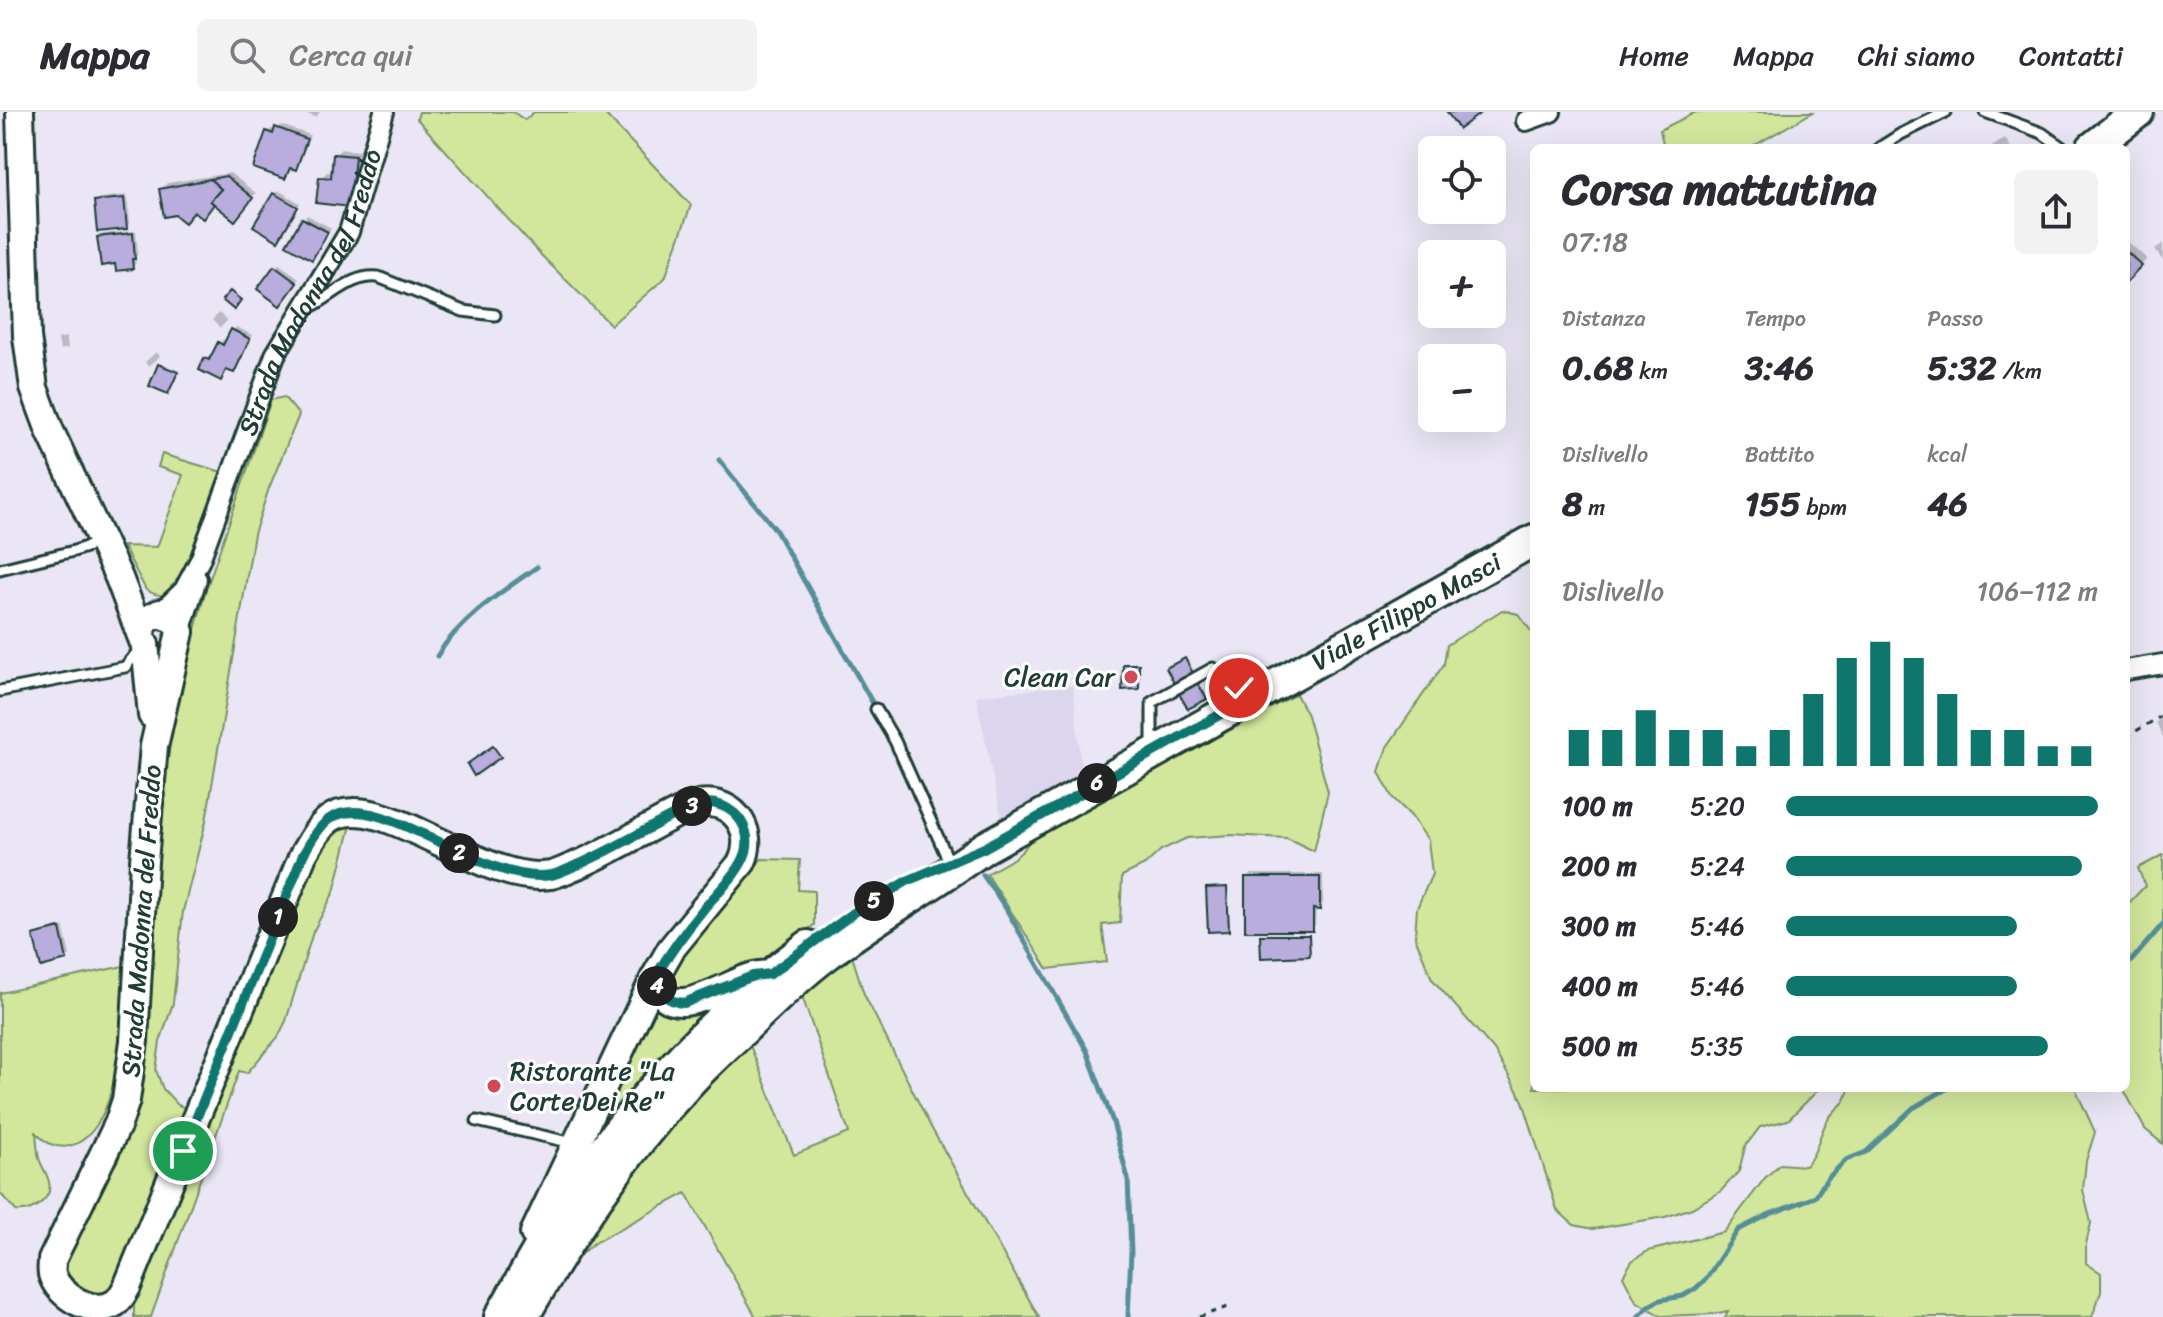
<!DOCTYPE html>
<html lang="it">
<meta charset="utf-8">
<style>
:root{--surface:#fff;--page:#f2f2f3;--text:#2b2b33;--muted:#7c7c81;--line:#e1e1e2;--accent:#0f766e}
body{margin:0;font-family:Sriracha,sans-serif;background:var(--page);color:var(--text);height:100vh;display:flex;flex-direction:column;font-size:30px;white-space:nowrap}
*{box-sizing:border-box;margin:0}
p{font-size:26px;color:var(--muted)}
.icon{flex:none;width:44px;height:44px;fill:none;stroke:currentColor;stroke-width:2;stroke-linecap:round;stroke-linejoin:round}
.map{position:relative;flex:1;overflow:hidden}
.drawer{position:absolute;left:1530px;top:32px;width:600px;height:948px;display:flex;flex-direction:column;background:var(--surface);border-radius:12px;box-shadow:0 8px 32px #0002}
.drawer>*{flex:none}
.fabs{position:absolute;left:1418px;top:24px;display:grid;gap:16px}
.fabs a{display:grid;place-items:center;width:88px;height:88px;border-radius:12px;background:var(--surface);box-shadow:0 8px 32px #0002;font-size:40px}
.pin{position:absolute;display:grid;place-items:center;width:68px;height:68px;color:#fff;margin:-34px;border:4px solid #fff;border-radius:50%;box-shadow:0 2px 8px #0007}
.km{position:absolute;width:40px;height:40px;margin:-20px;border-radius:50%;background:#222;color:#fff;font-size:22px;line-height:40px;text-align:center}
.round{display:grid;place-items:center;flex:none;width:84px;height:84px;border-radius:12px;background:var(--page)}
.head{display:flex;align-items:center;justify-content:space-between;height:136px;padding:0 32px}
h1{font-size:44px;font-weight:700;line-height:60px}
.metrics{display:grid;grid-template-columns:repeat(3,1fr);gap:12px;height:136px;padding:8px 32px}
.metrics div{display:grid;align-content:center}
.metrics b{font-size:34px;font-weight:700}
.metrics small{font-size:22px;font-weight:400}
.metrics p{font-size:22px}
.chart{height:224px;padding:16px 32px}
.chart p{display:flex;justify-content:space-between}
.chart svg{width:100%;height:144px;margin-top:8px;stroke:var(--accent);stroke-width:6}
ul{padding:0 32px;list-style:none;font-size:26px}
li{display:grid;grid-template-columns:128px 96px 1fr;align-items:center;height:60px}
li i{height:20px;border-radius:10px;background:var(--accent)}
header{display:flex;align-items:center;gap:48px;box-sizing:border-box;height:112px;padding:0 40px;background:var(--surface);border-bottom:2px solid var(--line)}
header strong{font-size:38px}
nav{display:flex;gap:44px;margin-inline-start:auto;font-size:28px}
.search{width:560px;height:72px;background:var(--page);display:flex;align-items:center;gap:20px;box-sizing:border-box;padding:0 28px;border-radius:12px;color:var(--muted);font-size:30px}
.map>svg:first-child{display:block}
</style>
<header>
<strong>Mappa</strong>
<div class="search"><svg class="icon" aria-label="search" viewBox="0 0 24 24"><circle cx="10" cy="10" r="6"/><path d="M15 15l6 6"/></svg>Cerca qui</div>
<nav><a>Home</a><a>Mappa</a><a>Chi siamo</a><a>Contatti</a></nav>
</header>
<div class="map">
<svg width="2163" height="1205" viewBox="0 0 2163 1205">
<rect width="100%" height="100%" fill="#eae6f5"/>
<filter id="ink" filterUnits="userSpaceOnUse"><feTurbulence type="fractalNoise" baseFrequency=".0125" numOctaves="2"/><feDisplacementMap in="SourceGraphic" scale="16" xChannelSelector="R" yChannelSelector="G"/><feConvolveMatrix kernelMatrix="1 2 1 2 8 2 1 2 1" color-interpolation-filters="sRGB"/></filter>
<g filter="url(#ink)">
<!-- built -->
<path fill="#dbd5ee" d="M1073 573 1082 662 1002 708 976 584Z"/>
<!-- green -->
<g fill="#d2e79c" stroke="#789268" stroke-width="2">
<path d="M419 0H513L525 8 534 0H603L691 93 665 166 611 213 538 140 417 7Z"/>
<path d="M1696 0H1813L1750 36H1664L1660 18Z"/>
<path d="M284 285 299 303 269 376 254 422 206 709 183 799 173 891 160 930 156 958 163 977 178 993 194 999 112 1186 89 1189 63 1163V1138L118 1048 140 994 166 655 184 558 205 481 271 288Z"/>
<path d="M162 342 222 360C212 388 193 466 170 481 162 486 153 482 146 478L123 434 157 435 183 363 158 355Z"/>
<path d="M1502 498 1518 502 1534 523V976H1820L1788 1008 1760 1015 1745 1035 1739 1059 1721 1079 1692 1096 1665 1105 1593 1117 1574 1113 1557 1098 1523 989 1494 938 1432 867 1415 825 1417 796 1432 762 1428 728 1411 704 1392 685 1379 660 1387 635 1444 552 1447 533Z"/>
<path d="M1296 582 1307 603 1328 680 1314 739 1287 726 1230 723 1187 726 1161 738 1145 753 1122 764 1120 811 1102 813 1107 850 1048 857 987 762C1004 751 1020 747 1030 728Z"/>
<path d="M352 709 334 780 313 820 286 909 278 925 247 961 239 959 151 1205H134V1194L150 1145 255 896 300 781 322 733Z"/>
<path d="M2163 743V1032L2145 1017 2123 976H2126V794L2145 774 2138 756Z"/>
<path d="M761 747 800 748 798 778 814 779V813L743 862 693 884 673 875 670 862C697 822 734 789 761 747Z"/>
<path d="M852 844 864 882 932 1017 1039 1205H756L686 1081 594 1131 561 1159 631 1054 747 926 794 1043 849 1021 801 881Z"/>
<path d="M128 853C125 896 122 1023 69 1034 55 1037 45 1030 36 1021 37 1029 37 1038 39 1046 41 1054 47 1061 49 1070 53 1087 32 1101 16 1099L0 1081V881Z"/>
<path d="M659 886 725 887 576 1058Z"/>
<path d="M1849 976H2075L2095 1020 2086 1049 2083 1078 2091 1111 2086 1132V1151L2101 1161V1180L2092 1205H1725L1728 1199 1714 1202 1661 1204 1636 1189 1623 1164 1632 1149 1648 1139 1724 1120 1765 1066 1780 1052 1805 1054C1820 1039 1818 1018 1832 1002 1842 990 1845 994 1849 976Z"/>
</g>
<!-- shadow -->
<g fill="#0003">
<path d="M300 0H320L316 5Z"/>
<path d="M281 13 310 23 299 52 296 56 291 54 285 65 267 20 271 17 276 19Z"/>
<path d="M2005 26 2011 36H1988Z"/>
<path d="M341 37 360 39 356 87 321 66 327 60 333 61 335 43Z"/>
<path d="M230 61 256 81 239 102 215 90 161 77 167 71Z"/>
<path d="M278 78 300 91 281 123 275 82Z"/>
<path d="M127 83 130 111 126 115 96 90 100 86Z"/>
<path d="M307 103 331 116 312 145 289 132Z"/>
<path d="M136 119 138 141 135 144 136 151 132 155 117 150 99 126 103 122Z"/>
<path d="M2126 128 2147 147 2126 169Z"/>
<path d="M2163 131V149L2155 138Z"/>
<path d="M279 152 299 166 283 188 275 155Z"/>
<path d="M219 201 227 209 220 216 212 208Z"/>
<path d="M236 215 253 223 237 255 233 259 227 256 224 263 206 247 210 243 212 245 223 227 227 230Z"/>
<path d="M66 225 68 236 60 238 58 227Z"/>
<path d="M156 240 160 244 148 254 145 250Z"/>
<path d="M2163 605V626L2156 610Z"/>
<path d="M1251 762H1323V792L1316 795 1315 813 1312 817 1247 765Z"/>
<path d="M1228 774 1230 816 1228 817 1208 777Z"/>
<path d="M63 814 70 843 66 847 35 824 39 820Z"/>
</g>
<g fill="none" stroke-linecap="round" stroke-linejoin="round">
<!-- stream -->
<g stroke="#568e98" stroke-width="5">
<path d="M719 348 775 417 872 590"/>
<path d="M437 544C461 506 501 480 537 455"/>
<path d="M983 763 1004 793 1087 939 1113 1010 1128 1067 1131 1140 1128 1205"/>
<path d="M2126 855 2163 812"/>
<path d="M1638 1205 1649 1194 1660 1188 1683 1184 1695 1177 1706 1167 1738 1118 1770 1102 1815 1085 1827 1067 1846 1048 1866 1040 1913 996 1948 976"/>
</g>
</g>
<!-- building -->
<g fill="#b9adde" stroke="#1f3d34" stroke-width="2">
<path d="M1447 0H1482L1459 17Z"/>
<path d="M275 15 307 27 296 58 290 56 285 67 253 56 266 19 273 22Z"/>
<path d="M333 42 355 44 350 95 316 91 319 65 331 66Z"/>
<path d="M226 64 253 86 235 109 210 89 221 77 210 67Z"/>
<path d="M210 67 221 77 210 89 214 92 203 107 194 100 185 111 175 103 164 105 159 77Z"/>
<path d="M273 81 298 95 278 129 253 114Z"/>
<path d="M124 86 127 117 97 120 94 89Z"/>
<path d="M302 106 328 120 312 148 286 133Z"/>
<path d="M133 121 135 147H132L133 157 116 159 115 152 101 154 97 125Z"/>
<path d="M2126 139 2142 154 2126 171Z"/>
<path d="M274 154 297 171 280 194 257 177Z"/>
<path d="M230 179 241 188 234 198 222 188Z"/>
<path d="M231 217 250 227 234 261 226 258 221 269 199 258 204 246 209 248 218 230 223 233Z"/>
<path d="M158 252 178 260 168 282 149 274Z"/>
<path d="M1185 546 1194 563 1175 573 1166 556Z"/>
<path d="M1123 552H1139V577L1122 578Z"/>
<path d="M1197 570 1207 587 1188 597 1178 580Z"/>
<path d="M493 634 501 645 474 664 467 652Z"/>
<path d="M1245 765H1320V798L1313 797V819H1245Z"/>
<path d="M1227 775 1229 819 1208 820 1206 776Z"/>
<path d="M60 816 67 848 41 855 33 823Z"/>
<path d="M1260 823H1309L1310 844 1261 846Z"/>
</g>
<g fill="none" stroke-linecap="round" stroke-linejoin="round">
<defs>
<g id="service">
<path d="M1985 0 2042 21 2063 36"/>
<path d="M1879 36 1901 22 1946 0"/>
<path d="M304 198C330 188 349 162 378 165L463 199 495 203"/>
<path d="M0 457 74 439 101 430"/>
<path d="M0 579 125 555 140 537"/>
<path d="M876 597 895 629 950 752"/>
<path d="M1152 637V590L1213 556 1249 583"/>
<path d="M477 1009 573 1031"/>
</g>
<g id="minor">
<path d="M1526 9 1551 0"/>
<path id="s1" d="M160 501 184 478 200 448 275 243 349 120 384 0"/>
<path d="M180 520 197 467"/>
<path d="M2126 558 2163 552"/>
</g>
<g id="secondary">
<path d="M20 0 27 225 34 276 50 319 119 466 143 529"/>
<path d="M141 521 144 509 160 501 176 509 180 520 154 634 144 749 134 929 126 988 118 1012 52 1148C52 1153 51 1157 52 1162 58 1184 94 1205 115 1191 120 1188 124 1180 127 1175L303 743C310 731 317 717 328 708 378 671 480 775 551 763 561 761 571 755 580 752 619 735 655 711 694 693 730 683 757 716 742 750L671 837 655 865 534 1121"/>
<path d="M145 532 152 603"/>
<path d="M655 865C665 917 723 873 751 865 759 862 768 863 776 861"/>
</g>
<g id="primary">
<path d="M2092 36 2138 0"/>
<path d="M500 1205C525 1162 549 1116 577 1074 641 983 718 900 808 834"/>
<path id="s2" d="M523 1205C570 1123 622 1043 687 973 704 954 724 936 743 918 769 893 795 867 824 845 875 805 932 774 984 736L1534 428"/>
</g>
</defs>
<!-- service casing -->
<use href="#service" stroke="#1f3d34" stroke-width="15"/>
<!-- minor casing -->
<use href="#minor" stroke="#1f3d34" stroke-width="24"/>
<!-- secondary casing -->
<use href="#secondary" stroke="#1f3d34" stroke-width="32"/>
<!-- primary casing -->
<use href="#primary" stroke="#1f3d34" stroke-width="36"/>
<!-- path -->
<g stroke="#1f3d34" stroke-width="3" stroke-dasharray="6 6" stroke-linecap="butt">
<path d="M2126 625 2163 603"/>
<path d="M1199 1205 1231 1194"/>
</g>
<!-- service -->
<use href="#service" stroke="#fff" stroke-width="9"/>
<!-- minor -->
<use href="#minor" stroke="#fff" stroke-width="18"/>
<!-- secondary -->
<use href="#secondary" stroke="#fff" stroke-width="26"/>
<!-- primary -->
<use href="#primary" stroke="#fff" stroke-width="30"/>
</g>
</g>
<g fill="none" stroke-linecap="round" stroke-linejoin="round" filter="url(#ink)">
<defs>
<path id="route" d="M183 1039 303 743C310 731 317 717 328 708 378 671 480 775 551 763 561 761 571 755 580 752 619 735 655 711 694 693 708 689 722 691 734 701 745 711 750 726 746 740 740 760 719 779 705 795 687 817 670 840 655 865 658 880 668 890 684 891L753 864 770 862 855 800 907 769 984 736 1251 585 1239 576"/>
</defs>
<!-- route casing -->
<use href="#route" stroke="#fff" stroke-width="16"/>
<!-- route -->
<use href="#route" stroke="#0f766e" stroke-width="10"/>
</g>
<!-- markers -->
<g fill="#d1495b" stroke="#fff" stroke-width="3">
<circle cx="1131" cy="565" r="8"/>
<circle cx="494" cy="974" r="8"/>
</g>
<g text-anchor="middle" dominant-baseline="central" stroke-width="6" stroke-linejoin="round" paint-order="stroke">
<!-- street labels -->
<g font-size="26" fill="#1f3d34" stroke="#fff">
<text stroke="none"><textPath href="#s1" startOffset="358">Strada Madonna del Freddo</textPath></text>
<text stroke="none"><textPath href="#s2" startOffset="1150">Viale Filippo Masci</textPath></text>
<text transform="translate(141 809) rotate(-86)">Strada Madonna del Freddo</text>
</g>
<!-- poi labels -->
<g font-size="26" fill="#1f3d34" stroke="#fff" text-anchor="end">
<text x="1115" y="565">Clean Car</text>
<text x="510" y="959" text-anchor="start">Ristorante "La<tspan x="510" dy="30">Corte Dei Re"</tspan></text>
</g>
</g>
</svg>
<div class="fabs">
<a><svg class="icon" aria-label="locate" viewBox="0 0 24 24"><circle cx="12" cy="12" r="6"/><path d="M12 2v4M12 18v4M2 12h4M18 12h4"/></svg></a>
<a>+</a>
<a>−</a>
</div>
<div class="pin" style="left:183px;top:1039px;background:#1e9e55"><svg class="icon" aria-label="arrive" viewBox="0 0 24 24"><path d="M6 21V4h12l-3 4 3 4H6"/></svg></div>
<div class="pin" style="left:1239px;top:576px;background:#d93025"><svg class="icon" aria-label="check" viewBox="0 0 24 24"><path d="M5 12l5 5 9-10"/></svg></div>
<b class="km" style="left:278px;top:805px">1</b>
<b class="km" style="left:459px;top:741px">2</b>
<b class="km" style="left:692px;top:694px">3</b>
<b class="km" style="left:657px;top:874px">4</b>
<b class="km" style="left:874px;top:789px">5</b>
<b class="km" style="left:1097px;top:671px">6</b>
<section class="drawer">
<div class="head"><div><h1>Corsa mattutina</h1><p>07:18</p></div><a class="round"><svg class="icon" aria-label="share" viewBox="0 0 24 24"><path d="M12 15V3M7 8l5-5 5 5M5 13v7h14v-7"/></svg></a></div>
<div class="metrics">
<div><p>Distanza</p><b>0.68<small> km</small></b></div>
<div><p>Tempo</p><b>3:46</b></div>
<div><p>Passo</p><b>5:32<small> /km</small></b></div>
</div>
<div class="metrics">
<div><p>Dislivello</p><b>8<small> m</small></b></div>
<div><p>Battito</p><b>155<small> bpm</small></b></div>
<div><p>kcal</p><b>46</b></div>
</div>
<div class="chart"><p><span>Dislivello</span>106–112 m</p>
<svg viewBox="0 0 160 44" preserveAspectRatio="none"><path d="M5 44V33M15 44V33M25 44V27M35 44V33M45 44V33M55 44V38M65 44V33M75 44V22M85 44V11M95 44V6M105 44V11M115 44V22M125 44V33M135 44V33M145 44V38M155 44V38"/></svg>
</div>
<ul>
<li><b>100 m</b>5:20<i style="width:100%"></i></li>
<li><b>200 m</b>5:24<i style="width:95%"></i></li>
<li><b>300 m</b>5:46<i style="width:74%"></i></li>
<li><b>400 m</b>5:46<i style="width:74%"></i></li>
<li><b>500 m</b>5:35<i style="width:84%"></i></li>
</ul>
</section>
</div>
